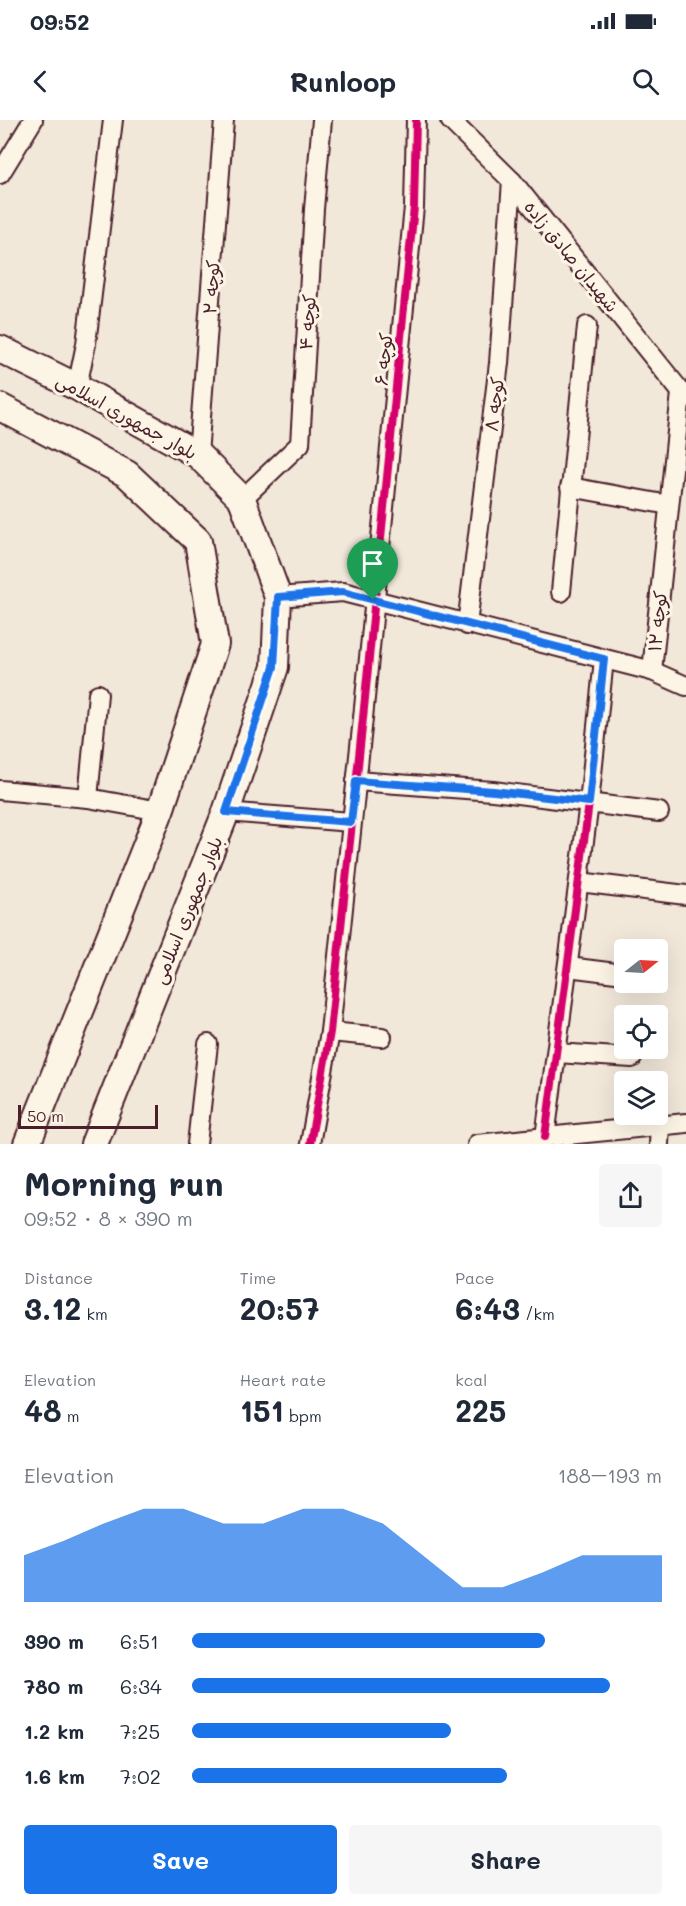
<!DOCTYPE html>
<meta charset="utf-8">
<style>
:root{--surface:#fff;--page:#f6f6f7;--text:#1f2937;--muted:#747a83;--accent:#1a73e8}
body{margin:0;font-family:Mali,"Playpen Sans Arabic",sans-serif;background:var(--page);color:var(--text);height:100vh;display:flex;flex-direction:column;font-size:22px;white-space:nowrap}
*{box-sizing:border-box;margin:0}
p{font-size:20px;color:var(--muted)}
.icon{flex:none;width:33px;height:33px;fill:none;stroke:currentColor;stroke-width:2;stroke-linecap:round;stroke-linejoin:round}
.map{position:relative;height:1024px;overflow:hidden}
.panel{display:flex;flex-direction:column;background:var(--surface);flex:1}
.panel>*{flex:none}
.needle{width:39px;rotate:72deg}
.tools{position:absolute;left:614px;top:819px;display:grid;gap:12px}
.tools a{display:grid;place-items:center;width:54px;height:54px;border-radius:6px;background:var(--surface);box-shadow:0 6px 24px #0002;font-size:30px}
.scale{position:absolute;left:18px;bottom:15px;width:140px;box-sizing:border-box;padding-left:6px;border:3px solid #4a1f2b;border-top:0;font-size:16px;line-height:21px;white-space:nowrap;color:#4a1f2b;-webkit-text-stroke:4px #fcf5e5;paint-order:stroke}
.pin{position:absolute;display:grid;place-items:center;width:51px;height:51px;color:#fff;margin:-62px -26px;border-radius:50% 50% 50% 0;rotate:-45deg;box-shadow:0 0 6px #0007}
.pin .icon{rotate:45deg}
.round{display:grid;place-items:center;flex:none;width:63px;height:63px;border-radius:6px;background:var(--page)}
.summary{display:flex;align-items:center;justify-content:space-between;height:102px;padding:0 24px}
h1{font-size:33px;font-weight:700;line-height:45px}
.figures{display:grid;grid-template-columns:repeat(3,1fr);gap:9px;height:102px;padding:6px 24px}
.figures div{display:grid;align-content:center}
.figures b{font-size:30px;font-weight:700}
.figures small{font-size:16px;font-weight:400}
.figures p{font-size:16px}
.chart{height:168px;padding:12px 24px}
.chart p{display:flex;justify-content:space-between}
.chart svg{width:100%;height:108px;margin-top:6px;fill:var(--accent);opacity:.7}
.primary-button{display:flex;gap:12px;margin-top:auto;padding:12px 24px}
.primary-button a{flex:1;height:69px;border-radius:6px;background:var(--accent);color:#fff;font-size:24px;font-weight:700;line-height:69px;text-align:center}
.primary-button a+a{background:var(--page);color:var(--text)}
ul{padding:0 24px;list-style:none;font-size:20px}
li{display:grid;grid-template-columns:96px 72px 1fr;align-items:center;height:45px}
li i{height:15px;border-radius:8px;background:var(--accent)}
.status{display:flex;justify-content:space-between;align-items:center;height:42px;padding:0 30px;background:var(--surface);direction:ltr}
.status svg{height:16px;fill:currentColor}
header{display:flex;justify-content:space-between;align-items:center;height:78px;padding:0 24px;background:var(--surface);font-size:27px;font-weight:700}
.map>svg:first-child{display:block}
</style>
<div class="status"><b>09:52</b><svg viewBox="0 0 49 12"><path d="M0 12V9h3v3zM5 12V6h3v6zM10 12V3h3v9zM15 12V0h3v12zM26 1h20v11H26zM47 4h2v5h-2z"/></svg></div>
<header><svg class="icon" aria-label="back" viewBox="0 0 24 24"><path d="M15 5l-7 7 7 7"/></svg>Runloop<svg class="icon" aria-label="search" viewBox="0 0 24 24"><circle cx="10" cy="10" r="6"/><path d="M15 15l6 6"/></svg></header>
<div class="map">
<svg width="686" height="1024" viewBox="0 0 686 1024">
<rect width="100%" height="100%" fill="#f1e8da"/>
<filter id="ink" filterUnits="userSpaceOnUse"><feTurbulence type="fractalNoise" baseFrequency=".0167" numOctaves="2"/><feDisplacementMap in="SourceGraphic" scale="12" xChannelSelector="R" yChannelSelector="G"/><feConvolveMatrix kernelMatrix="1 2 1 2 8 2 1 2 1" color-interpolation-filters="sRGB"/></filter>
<g filter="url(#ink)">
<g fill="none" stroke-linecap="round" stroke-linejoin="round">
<defs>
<g id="minor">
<path d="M450 0 512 61 686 278"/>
<path d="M0 54 33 0"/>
<path d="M77 267 86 224 113 0"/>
<path d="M198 335 224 0"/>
<path d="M570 367 669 385"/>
<path d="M242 379 300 324 314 89 322 0"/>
<path d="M561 472 587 206"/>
<path d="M278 477 343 472 652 551 686 566"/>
<path d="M467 505 499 243 512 61"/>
<path d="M652 551 681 273"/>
<path d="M356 661 493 671 659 692"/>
<path d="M0 670 88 678 160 691"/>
<path d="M88 678 98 574"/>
<path d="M226 692 351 702"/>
<path d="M579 762 686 775"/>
<path d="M568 847 624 854"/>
<path d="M330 912 382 917"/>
<path d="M557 933 632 938"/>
<path d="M545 1017 589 683 604 539"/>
<path d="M197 1024 208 924"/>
<path d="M310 1024 330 912 363 598 414 87 416 0"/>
<path d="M477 1024 686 1003"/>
<path d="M659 1024 660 1005"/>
</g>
<g id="secondary">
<path d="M0 229 77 267 198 335 242 379 278 477 275 547 226 692 94 1024"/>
<path d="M0 287 127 354 198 421 215 524 160 691 27 1024"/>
</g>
</defs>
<!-- minor casing -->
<use href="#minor" stroke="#4a1f2b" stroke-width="22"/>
<!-- secondary casing -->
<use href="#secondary" stroke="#4a1f2b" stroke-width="30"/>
<!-- minor -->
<use href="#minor" stroke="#fcf5e5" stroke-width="18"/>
<!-- secondary -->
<use href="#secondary" stroke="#fcf5e5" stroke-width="26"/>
<defs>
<g id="cycleway">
<path d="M545 1017 589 683 604 539"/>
<path d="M310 1024 330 912 363 598 414 87 416 0"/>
</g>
</defs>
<!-- cycleway casing -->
<use href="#cycleway" stroke="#fcf5e5" stroke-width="11"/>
<!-- cycleway -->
<use href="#cycleway" stroke="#d6006c" stroke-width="8"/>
</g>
</g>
<g fill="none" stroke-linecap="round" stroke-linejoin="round" filter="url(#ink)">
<defs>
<path id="route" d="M343 472 604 539 589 682 494 671 356 661 351 702 226 692 274 547 278 477Z"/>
</defs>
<!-- route casing -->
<use href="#route" stroke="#fff" stroke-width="12"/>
<!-- route -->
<use href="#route" stroke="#1a73e8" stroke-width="8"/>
</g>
<g text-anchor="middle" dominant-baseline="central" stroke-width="6" stroke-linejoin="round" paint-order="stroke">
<!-- street labels -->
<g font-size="18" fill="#4a1f2b" stroke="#fcf5e5">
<text transform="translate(572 136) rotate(51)">شهیدان صادق زاده</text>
<text transform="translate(211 167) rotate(-86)">کوچه ۲</text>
<text transform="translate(307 202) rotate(-86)">کوچه ۴</text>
<text transform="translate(383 239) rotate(-84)">کوچه ۶</text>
<text transform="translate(494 284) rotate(-83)">کوچه ۸</text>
<text transform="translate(127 296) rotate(29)">بلوار جمهوری اسلامی</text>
<text transform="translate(657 501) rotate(-84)">کوچه ۱۲</text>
<text transform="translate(187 790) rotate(-68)">بلوار جمهوری اسلامی</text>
</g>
</g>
</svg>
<div class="tools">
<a><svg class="needle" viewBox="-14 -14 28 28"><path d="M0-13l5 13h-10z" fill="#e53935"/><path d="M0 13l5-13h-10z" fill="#747a83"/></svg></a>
<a><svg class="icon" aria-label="locate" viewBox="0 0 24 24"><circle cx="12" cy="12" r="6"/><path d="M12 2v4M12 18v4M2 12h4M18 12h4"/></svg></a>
<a><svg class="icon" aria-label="layers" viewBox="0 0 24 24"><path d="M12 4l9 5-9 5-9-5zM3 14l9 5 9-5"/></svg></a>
</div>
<div class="scale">50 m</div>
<div class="pin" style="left:373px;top:480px;background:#1e9e55"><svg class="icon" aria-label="arrive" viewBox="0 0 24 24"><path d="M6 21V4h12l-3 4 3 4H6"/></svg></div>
</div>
<section class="panel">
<div class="summary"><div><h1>Morning run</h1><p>09:52 · 8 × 390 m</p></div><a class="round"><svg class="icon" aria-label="share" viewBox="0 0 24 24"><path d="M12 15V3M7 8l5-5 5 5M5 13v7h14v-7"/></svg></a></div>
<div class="figures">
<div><p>Distance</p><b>3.12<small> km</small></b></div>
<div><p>Time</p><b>20:57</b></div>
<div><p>Pace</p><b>6:43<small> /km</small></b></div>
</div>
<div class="figures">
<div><p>Elevation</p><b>48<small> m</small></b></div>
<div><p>Heart rate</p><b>151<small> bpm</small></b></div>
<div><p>kcal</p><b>225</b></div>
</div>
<div class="chart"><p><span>Elevation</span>188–193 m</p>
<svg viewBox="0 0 160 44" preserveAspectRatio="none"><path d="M0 44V25L10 19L20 12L30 6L40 6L50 12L60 12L70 6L80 6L90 12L100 25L110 38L120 38L130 32L140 25L150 25L160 25V44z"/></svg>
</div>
<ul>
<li><b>390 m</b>6:51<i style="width:75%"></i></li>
<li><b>780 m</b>6:34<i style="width:89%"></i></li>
<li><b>1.2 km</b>7:25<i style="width:55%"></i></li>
<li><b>1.6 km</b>7:02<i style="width:67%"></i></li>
</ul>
<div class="primary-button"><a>Save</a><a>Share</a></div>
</section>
